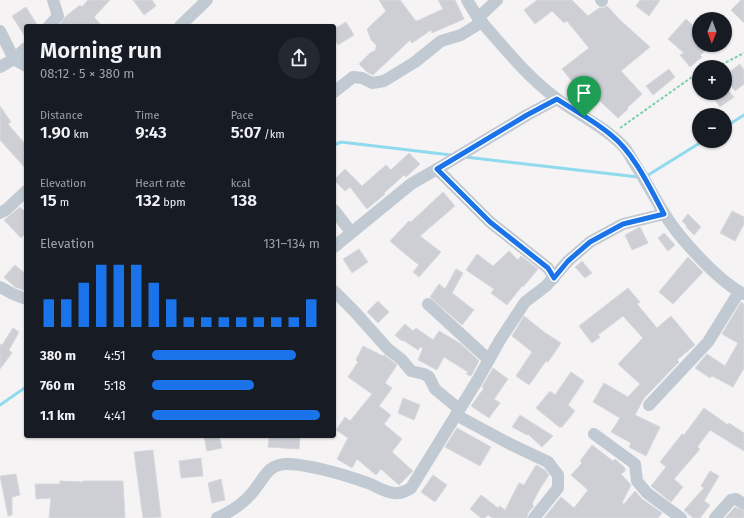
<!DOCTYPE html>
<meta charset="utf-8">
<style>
:root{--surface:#171b24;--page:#242831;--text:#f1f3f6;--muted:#9ea1a6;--accent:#1a73e8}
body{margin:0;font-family:"Fira Sans",sans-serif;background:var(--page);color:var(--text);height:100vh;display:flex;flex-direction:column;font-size:15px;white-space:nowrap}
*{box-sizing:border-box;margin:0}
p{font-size:13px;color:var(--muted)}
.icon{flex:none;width:22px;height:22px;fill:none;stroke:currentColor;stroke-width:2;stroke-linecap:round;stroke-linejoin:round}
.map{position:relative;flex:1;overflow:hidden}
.panel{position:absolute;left:24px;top:24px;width:312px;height:414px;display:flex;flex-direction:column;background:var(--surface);border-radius:4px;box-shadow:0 1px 3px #0004}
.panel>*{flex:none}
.needle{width:26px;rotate:181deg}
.controls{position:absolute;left:692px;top:12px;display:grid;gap:8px}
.controls a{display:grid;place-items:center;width:40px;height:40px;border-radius:50%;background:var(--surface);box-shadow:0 1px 3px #0004;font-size:20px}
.pin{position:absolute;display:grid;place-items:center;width:34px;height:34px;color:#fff;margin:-41px -17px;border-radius:50% 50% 50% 0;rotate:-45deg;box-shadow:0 0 4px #0007}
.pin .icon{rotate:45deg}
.round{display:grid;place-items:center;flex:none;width:42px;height:42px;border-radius:21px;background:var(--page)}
.overview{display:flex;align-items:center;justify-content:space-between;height:68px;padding:0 16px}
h1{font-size:22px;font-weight:600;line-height:30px}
.metrics{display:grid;grid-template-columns:repeat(3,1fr);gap:6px;height:68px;padding:4px 16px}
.metrics div{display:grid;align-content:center}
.metrics b{font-size:17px;font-weight:600}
.metrics small{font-size:11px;font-weight:400}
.metrics p{font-size:11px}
.chart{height:112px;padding:8px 16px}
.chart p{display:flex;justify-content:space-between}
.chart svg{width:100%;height:72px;margin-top:4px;stroke:var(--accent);stroke-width:6}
ul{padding:0 16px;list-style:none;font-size:13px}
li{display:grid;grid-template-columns:64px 48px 1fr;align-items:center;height:30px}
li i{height:10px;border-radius:5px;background:var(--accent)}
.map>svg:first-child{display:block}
</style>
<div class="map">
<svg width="744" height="518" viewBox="0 0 744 518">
<rect width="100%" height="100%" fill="#f5f3f3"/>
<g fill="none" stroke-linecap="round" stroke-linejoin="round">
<!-- stream -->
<g stroke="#90daee" stroke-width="3">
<path d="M725 127 744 115"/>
<path d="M334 145 341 142 451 155"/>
<path d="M465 157 638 177"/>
<path d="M645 177 703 141"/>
<path d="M0 405 26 387"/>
</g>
</g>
<!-- building -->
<g fill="#cdcfd5" stroke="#d7d9de">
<path d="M88 0H110L94 17 102 26H59L65 17 80 5 82 7Z"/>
<path d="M133 0H152L156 6 144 15Z"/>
<path d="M379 0H400L415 20 417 21 443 9 438 0H455L464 19 432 33 431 30 412 43 410 40 373 75 367 72 359 64 370 53 376 50 375 48 377 46 371 40 367 29 386 11Z"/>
<path d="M537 0H572L588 16 599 8H604L607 6 620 20 650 47 621 71 642 94 627 108 628 109 618 118 600 101 595 106 590 101 589 103 562 69 589 48 567 21 564 23 552 11 535 24 524 10Z"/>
<path d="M640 0H660L649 16 636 6Z"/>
<path d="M741 0H744V23L731 10Z"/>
<path d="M26 7 38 26H26V38L12 16Z"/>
<path d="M686 19 699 31V45H713L700 55 702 57 690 67 680 55 684 53 668 39Z"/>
<path d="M346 22 354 35 338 45 334 38V29Z"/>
<path d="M740 64 744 70V84L735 91 725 78V75Z"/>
<path d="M669 69 675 77 653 95 646 86Z"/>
<path d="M728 90 734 97 720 107 715 100Z"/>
<path d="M0 106 11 122 8 124 26 145V169L0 140Z"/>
<path d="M409 153 420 164 406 177 404 175 384 193 385 194 367 209 350 187 345 191 334 180 345 169 362 186 386 165 391 170Z"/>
<path d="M443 192 455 206 420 236 441 252 419 277 413 272 419 265 404 253 390 241 409 221 411 222Z"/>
<path d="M20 207 26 213V233L21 238 4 220Z"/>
<path d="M732 211 744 217V224L735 241 720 233Z"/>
<path d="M688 214 701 227 694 235 686 227 687 226 682 221Z"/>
<path d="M640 227 648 243 632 250 625 235Z"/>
<path d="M664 233 675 245 668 251 658 238Z"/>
<path d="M359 249 368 262 352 273 343 259Z"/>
<path d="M509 251 518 260 521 256 538 269 523 287 522 286 507 305 491 293 494 289 466 270 477 254 493 266Z"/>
<path d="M688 257 703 272 673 304 659 292Z"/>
<path d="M582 261 592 273 585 278 575 267Z"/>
<path d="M15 265 26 274V291L15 287 4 277Z"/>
<path d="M456 269 463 273 452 293 474 310 462 325 430 297 439 284 445 289Z"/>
<path d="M628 288 640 302 637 304 657 328 671 316 695 345 677 360 679 362 644 398 635 415 660 427 646 456 629 447 631 443 611 432 620 418 593 402 604 383 628 397 640 384 618 364 643 338 623 316 598 335 600 337 592 343 579 326Z"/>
<path d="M378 301 389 312 378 323 367 312Z"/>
<path d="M741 302 744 304V368L733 387 712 376 710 378 695 368 707 354 725 366 738 343 722 334Z"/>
<path d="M524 316 544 332 561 343 548 362 546 361 529 385 516 376 532 352 512 336Z"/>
<path d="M405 324 413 331 416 328 433 340 439 331 461 344 479 361 471 376 466 374 468 372 444 357 437 370 418 360 423 348 420 347 418 350 403 340 402 341 395 335Z"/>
<path d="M13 328 19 332 9 350 12 353 0 369V344L2 345Z"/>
<path d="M363 346 383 356 384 355 397 365 385 383 392 388 379 406 391 415 384 424 402 439 392 452 413 471 399 485 381 469 376 475 357 459 352 468 337 459 348 438 336 430 345 417 350 421 372 394 348 377 358 362 356 360Z"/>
<path d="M493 368 508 379 494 399 500 403 489 418 471 406 484 388 482 387Z"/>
<path d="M571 372 584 381 568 405 575 411 562 427H559L536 408 550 391 555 395Z"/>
<path d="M403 398 420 405 414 420 398 413Z"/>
<path d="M704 408 728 425 729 423 744 433V451L710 430 698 446V448L700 449 674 479 683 487 671 502 651 486 666 467 660 462 682 434 684 435Z"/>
<path d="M520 415 553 436 542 447 528 434 527 435 512 427Z"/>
<path d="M457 428 491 447 480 466 445 447Z"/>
<path d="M204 436H219L222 448 207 451Z"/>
<path d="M269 436H300L299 449 268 447Z"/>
<path d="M592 445 613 461 615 459 625 468V471L621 474 631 485 622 503 624 504 635 491 642 499 662 513 658 518H544L561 497 574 508 588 490 571 475 582 463 580 461Z"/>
<path d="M153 450 161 517 143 518 134 452Z"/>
<path d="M201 458 203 476 181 478 179 461Z"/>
<path d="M536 465 545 470 549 475 538 492 532 504 534 506 528 513 527 518H493L488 515 485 518H481L470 509 481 495 498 508 500 506 505 510 519 483 524 485Z"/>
<path d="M710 471 719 476 704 501 710 505 700 518H693L684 510 704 488 701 486Z"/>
<path d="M16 474 20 495 12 497V515L8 516 0 476Z"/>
<path d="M433 475 447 485 435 502 421 492Z"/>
<path d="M221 479 225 500 212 503 208 483Z"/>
<path d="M60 481 83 482V481H123L125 518H49L51 498 36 499 35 484H60Z"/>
<path d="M735 507 744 511V518H725Z"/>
</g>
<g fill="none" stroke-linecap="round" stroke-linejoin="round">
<!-- path -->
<g stroke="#7ad0a6" stroke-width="2" stroke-dasharray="3 2" stroke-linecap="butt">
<path d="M717 67 744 53"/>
<path d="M620 128 692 77 699 75"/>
</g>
<!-- street -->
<g stroke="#c1cad2" stroke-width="12">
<path d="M467 0 478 18"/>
<path d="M497 0 478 18C503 46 526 76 556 98 578 115 604 126 623 146 627 150 630 156 633 161 644 178 653 195 664 213 678 237 719 282 744 294"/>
<path d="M601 0 602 1"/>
<path d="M49 26 58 16 53 0"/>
<path d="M180 26 207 0"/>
<path d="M0 31 14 59 26 48"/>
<path d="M0 67 14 59 26 66"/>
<path d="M334 92 353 77 362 78 372 83 384 81 415 62 441 41 461 35 482 22"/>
<path d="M437 169 527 115 557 99"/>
<path d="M334 210 351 232"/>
<path d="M0 213 7 209 26 191"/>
<path d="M334 247 411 184 437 169 490 222 548 268 554 278"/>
<path d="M0 287 13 294 26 299"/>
<path d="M334 291 354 311 388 349 402 360 411 371 424 374 429 377 435 389 459 409"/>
<path d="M428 304 489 360"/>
<path d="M649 405 708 342 739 292"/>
<path d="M456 415 510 444 548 462 558 475V488L534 518"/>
<path d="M594 434 635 464 637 481 647 493 681 518"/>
<path d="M217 518C230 512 243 504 252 493 263 481 267 463 288 464 312 465 345 475 368 483 376 486 386 493 394 493 401 494 406 491 411 488L477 381 500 340 525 302 546 286 568 261 590 242 623 224 664 214"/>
<path d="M715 518 731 500 736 499 744 504"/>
</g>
</g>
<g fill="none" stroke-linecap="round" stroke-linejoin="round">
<defs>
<path id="route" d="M557 99C575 111 595 121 611 135 634 153 650 188 664 214L623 224 590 242 568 261 554 278 548 268 490 222 437 169 527 115Z"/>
</defs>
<!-- route casing -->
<use href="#route" stroke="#fff" stroke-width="8"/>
<!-- route -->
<use href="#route" stroke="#1a73e8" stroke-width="5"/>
</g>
</svg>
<div class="controls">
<a><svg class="needle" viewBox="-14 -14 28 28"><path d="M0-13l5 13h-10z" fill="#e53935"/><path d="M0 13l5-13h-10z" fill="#9ea1a6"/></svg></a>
<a>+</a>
<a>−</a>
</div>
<div class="pin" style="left:584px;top:117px;background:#1e9e55"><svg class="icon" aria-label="arrive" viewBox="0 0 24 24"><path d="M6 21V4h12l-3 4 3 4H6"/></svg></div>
<section class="panel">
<div class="overview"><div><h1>Morning run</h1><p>08:12 · 5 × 380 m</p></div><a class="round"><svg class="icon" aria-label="share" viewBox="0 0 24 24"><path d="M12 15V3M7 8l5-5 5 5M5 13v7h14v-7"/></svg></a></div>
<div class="metrics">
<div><p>Distance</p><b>1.90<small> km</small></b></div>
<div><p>Time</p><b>9:43</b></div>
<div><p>Pace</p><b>5:07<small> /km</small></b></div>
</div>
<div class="metrics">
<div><p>Elevation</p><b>15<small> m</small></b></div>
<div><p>Heart rate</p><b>132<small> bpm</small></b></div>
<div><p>kcal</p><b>138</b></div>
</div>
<div class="chart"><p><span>Elevation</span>131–134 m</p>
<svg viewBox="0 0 160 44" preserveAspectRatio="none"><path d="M5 44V27M15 44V27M25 44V17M35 44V6M45 44V6M55 44V6M65 44V17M75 44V27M85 44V38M95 44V38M105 44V38M115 44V38M125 44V38M135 44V38M145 44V38M155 44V27"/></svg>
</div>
<ul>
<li><b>380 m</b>4:51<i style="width:86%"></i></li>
<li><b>760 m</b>5:18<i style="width:61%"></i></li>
<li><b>1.1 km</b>4:41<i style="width:100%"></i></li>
</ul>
</section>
</div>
